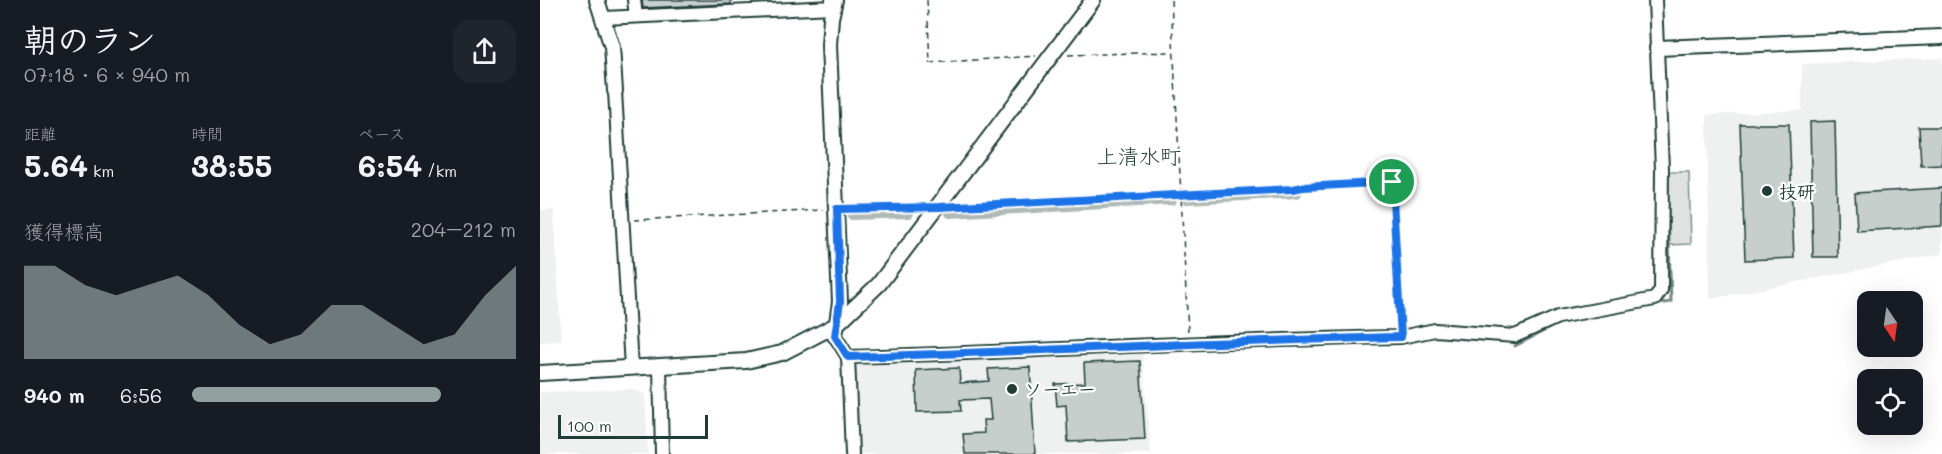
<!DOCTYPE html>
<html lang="ja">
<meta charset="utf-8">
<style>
:root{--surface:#171b24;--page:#20242c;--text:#f1f3f6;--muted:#9ea1a6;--accent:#92a19f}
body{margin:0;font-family:Mali,"Klee One",sans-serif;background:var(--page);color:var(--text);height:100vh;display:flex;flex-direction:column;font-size:22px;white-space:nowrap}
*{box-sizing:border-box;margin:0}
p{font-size:20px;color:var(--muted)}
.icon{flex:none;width:33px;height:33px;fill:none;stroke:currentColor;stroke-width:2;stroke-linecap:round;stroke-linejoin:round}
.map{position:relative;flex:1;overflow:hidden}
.details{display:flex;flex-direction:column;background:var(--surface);width:540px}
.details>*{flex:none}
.needle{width:39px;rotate:167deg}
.buttons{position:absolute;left:1317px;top:291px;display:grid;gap:12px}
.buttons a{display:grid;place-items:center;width:66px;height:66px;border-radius:12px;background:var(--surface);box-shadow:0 6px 24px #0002;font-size:30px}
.scale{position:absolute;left:18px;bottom:15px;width:150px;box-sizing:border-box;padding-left:6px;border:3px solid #1f3d34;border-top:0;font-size:16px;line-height:21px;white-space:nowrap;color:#1f3d34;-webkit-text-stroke:4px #fff;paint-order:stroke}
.pin{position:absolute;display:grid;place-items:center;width:51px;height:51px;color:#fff;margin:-26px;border:3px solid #fff;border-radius:50%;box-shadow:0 2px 6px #0007}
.round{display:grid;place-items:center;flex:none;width:63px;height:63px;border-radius:18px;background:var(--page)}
.overview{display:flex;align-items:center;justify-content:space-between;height:102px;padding:0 24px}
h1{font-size:33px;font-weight:700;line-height:45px}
.metrics{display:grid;grid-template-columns:repeat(3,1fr);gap:9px;height:102px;padding:6px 24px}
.metrics div{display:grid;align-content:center}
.metrics b{font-size:30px;font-weight:700}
.metrics small{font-size:16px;font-weight:400}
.metrics p{font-size:16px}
.chart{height:168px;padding:12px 24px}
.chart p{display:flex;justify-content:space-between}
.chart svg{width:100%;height:108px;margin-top:6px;fill:var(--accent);opacity:.7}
ul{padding:0 24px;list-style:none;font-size:20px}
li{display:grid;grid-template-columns:96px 72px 1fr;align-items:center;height:45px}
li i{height:15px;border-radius:8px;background:var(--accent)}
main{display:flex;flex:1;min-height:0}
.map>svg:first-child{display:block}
</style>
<main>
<section class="details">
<div class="overview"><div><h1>朝のラン</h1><p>07:18 · 6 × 940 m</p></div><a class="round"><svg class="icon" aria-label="share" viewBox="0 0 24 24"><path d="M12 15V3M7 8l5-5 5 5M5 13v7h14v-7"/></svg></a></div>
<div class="metrics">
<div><p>距離</p><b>5.64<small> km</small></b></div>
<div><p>時間</p><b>38:55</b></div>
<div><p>ペース</p><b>6:54<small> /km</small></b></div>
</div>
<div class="chart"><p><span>獲得標高</span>204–212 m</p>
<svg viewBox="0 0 160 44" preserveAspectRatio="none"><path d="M0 44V6L10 6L20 14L30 18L40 14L50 10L60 18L70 30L80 38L90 34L100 22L110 22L120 30L130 38L140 34L150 18L160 6V44z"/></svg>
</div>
<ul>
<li><b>940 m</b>6:56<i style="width:77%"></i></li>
</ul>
</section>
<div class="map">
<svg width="1402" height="454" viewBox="0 0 1402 454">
<rect width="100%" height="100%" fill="#fff"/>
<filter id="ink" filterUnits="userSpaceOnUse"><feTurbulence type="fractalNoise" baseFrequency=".0167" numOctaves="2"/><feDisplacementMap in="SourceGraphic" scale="12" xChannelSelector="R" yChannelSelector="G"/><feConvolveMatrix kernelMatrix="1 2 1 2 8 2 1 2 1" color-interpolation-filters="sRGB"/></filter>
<g filter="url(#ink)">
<!-- built -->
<g fill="#eef1f0">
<path d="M1402 58V254L1170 299 1167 115 1262 110V64Z"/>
<path d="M0 210H14L21 341 0 342Z"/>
<path d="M602 352 611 454H317L313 364Z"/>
<path d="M93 389 105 394 108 454H0V392Z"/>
</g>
<!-- green -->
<path fill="#dee3e2" stroke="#7e908b" stroke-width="1.5" d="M1127 172H1149L1151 244 1129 245Z"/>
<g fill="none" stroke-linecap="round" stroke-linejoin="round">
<!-- stream -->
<g stroke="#758883" stroke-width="3">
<path d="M1113 305 1131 302 1128 210"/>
<path d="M553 341 594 340"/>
<path d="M975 346 1021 322"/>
</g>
<!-- canal -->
<g stroke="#afbab7" stroke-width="10">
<path d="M647 199 757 193"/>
<path d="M410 213 632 200"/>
<path d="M312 215 369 213"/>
</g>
</g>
<!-- building -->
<g fill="#c7cfcc" stroke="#1f3d34" stroke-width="1.5">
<path d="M102 0H191V4L103 8Z"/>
<path d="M1295 121 1298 257H1273L1270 122Z"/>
<path d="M1200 124H1249L1254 258 1205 260Z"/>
<path d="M1379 127H1402V165L1381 166Z"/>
<path d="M1402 188V226L1317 231 1315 193Z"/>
<path d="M600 361 605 439 528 442 526 405 517 406 515 384 545 383 544 363Z"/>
<path d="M490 367 495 454H425L423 434 444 433 443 420H451L449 399 420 400 421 411 377 412 376 370 419 368 420 383 449 381 448 369Z"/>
</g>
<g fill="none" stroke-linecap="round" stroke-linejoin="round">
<defs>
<g id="minor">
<path d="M94 0 96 16"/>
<path d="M64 18 293 7 292 0"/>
<path d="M75 91 91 368"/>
<path d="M295 336 308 357 312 454"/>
<path d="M308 357C492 352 676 340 861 337L895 330 975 336 1018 317 1115 299 1121 290 1122 169 1115 0"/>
<path d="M120 366 122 454"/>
</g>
<g id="tertiary">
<path d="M57 0 72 47 75 91"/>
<path d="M1117 48 1402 37"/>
<path d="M295 336 300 302 289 45 291 18 295 0"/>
<path d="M0 373 206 361 242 353 296 325 339 284 553 0"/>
</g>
</defs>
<!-- minor casing -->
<use href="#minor" stroke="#1f3d34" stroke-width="16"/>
<!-- tertiary casing -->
<use href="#tertiary" stroke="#1f3d34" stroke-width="18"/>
<!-- path -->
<g stroke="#1f3d34" stroke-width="1.5" stroke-dasharray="6 4.5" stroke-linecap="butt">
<path d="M387 0 390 63 496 56"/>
<path d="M631 0 648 332"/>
<path d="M528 55 631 52"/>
<path d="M412 206 753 189 852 182 860 327"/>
<path d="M307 209 383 207"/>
<path d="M94 220 284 210"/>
</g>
<!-- minor -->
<use href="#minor" stroke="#fff" stroke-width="12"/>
<!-- tertiary -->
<use href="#tertiary" stroke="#fff" stroke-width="14"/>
</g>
</g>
<g fill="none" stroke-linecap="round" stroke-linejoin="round" filter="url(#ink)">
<defs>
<path id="route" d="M852 182 861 337C676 341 492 352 308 357L295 336 300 302 297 209 399 207 753 189 763 187Z"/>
</defs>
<!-- route casing -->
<use href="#route" stroke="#fff" stroke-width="12"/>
<!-- route -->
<use href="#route" stroke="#1a73e8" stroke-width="8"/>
</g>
<!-- markers -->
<g fill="#1f3d34" stroke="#fff" stroke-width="2">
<circle cx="1227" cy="191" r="6"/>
<circle cx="472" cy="389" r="6"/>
</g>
<g text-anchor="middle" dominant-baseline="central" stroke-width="4.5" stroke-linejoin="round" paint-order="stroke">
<!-- poi labels -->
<g font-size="18" font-weight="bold" fill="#1f3d34" stroke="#fff" text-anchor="start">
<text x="1239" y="191">技研</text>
<text x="484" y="389">ソーエー</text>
</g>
<!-- quarter labels -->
<g font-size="21" fill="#1f3d34" stroke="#fff">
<text x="599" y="155">上清水町</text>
</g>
</g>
</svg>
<div class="buttons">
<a><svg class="needle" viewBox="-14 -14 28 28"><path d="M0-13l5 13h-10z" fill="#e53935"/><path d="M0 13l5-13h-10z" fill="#9ea1a6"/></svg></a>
<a><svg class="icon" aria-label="locate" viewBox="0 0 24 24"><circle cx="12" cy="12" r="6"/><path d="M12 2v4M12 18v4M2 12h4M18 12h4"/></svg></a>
</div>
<div class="scale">100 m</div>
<div class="pin" style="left:852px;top:182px;background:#1e9e55"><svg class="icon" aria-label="arrive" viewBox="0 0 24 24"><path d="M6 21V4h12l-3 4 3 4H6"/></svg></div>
</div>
</main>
